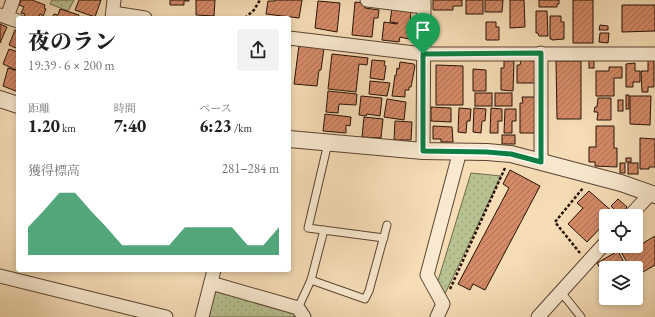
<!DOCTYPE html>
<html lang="ja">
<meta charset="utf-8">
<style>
:root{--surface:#fff;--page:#f2f2f2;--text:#222;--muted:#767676;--accent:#0b8043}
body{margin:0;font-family:"EB Garamond","Noto Serif JP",serif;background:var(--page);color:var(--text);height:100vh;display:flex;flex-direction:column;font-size:15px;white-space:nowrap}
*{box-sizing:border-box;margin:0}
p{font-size:13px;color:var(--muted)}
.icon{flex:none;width:22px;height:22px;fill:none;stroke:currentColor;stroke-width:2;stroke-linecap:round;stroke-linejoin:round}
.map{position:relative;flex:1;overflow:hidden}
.drawer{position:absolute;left:16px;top:16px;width:275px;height:256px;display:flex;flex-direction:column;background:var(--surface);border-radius:4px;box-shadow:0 2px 6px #0003}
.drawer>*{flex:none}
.controls{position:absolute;left:599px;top:209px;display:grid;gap:8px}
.controls a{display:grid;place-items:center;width:44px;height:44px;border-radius:4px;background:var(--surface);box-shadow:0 2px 6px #0003;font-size:20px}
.pin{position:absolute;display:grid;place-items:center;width:34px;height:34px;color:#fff;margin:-41px -17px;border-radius:50% 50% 50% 0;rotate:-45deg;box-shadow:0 0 4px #0007}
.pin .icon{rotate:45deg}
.round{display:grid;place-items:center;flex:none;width:42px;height:42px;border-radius:4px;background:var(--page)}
.head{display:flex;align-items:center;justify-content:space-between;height:68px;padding:0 12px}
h1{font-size:22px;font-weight:800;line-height:30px}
.stats{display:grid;grid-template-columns:repeat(3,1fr);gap:6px;height:68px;padding:4px 12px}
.stats div{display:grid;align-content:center}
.stats b{font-size:17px;font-weight:800}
.stats small{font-size:11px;font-weight:400}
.stats p{font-size:11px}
.chart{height:112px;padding:8px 12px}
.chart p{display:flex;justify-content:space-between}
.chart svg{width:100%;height:72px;margin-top:4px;fill:var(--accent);opacity:.7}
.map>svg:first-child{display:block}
</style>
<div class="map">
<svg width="655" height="317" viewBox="0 0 655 317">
<defs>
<pattern id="park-dots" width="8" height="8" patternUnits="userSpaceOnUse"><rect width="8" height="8" fill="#b8c291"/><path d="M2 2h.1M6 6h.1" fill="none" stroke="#9ea67b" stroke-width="1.8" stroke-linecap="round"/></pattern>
<pattern id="building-hatch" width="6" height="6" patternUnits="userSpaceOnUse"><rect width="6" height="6" fill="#d58a68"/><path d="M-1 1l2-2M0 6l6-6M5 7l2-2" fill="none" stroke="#ad6f53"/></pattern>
</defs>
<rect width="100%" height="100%" fill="#f6ddb6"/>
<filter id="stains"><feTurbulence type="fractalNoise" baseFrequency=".005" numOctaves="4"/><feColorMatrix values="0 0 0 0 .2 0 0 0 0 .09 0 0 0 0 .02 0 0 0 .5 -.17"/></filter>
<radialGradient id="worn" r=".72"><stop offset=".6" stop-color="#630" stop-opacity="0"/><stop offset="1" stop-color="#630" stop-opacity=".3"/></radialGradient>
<!-- park -->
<g fill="url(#park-dots)" stroke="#6f6a4a">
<path d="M52 0H74L68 11 50 4Z"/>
<path d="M471 173 501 176 443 298 437 284Z"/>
<path d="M215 290 295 311 299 317H206Z"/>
</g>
<!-- building -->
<g fill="url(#building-hatch)" stroke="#261104">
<path d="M21 0H32L45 5 44 8 46 9 43 16 40 14 38 18H28L24 16 25 14 21 13 24 7 19 5Z"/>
<path d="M79 0H101L95 17 75 10Z"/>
<path d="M170 0H189V1H184V5H170Z"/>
<path d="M196 0H215L214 16 196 15Z"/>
<path d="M275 0H302L299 18 266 14 268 1H275Z"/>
<path d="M433 0H462V6H453V10H433Z"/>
<rect x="466" y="0" width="17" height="14"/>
<path d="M485 0H503L502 12H485Z"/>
<path d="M510 0H524L525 27 510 28Z"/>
<path d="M539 0H559V4H557V7H539Z"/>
<rect x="573" y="0" width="20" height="43"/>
<path d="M318 1 340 3 337 32 315 28Z"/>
<path d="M355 2 365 3V8L379 10 378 18H374L372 37 352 35Z"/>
<path d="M622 5H655V31L622 32Z"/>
<path d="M392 8 411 11 409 39 400 37 399 42 382 40 384 22 397 24 398 23 390 22Z"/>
<path d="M60 9 79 15 78 18H52L54 14 58 15Z"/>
<path d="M536 11H547L548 36H539L538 33H536Z"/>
<path d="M550 16H561V22H564V39L552 40V39H550Z"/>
<path d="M486 22H496V27H499V40H486Z"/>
<path d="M0 24 7 27 0 43Z"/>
<path d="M600 25 608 26V30H599Z"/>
<path d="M15 30 18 31V49L9 45Z"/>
<path d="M600 33H609L608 43 599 42Z"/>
<path d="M289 44 291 45 289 60Z"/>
<path d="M299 45 324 48 321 70H319L317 86 294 84Z"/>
<path d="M9 49 18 52V71L3 64Z"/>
<path d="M332 54 368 58 367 65 359 64 356 92 328 89Z"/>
<rect x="589" y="59" width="5" height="9"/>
<path d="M648 59H654V87H648V92H642L641 71H648Z"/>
<path d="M372 60 385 61 384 65 386 66 384 80 370 78Z"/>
<path d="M521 60 535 61V83H517V65H520Z"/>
<path d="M504 61H514L513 91 501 90V68H504Z"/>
<path d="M556 61H581V119H557Z"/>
<path d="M400 62 414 64 415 66 411 87H409V90H405V97L392 96 395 75 396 76 397 68 399 69Z"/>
<path d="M635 63V71H640V82H633V87H626V64Z"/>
<path d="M436 65 463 66V105H436Z"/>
<path d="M609 67H622V78H614V96H596V71H609Z"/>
<path d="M8 68 18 71V92L3 86Z"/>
<path d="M473 69 486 70V91H473Z"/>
<path d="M370 81 390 83 387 96 369 94Z"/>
<path d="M328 91 357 94 356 105 339 104 338 113 326 112Z"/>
<rect x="475" y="93" width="17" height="13"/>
<rect x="495" y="93" width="17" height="13"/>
<rect x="626" y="95" width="3" height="14"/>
<path d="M361 96 382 98 380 116 367 114 366 116 359 115Z"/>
<path d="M630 96H651L650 125 630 124Z"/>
<path d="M522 97H535L536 133H520V103H523Z"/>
<path d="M598 98H611V120H597L598 112H594L595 107H597Z"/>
<path d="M387 99 406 102 404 120 384 117Z"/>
<rect x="618" y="100" width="5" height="11"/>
<path d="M431 107 451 108V122L431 121Z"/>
<path d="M459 108 471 109 470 121H467L466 133 458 132Z"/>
<path d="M474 108 486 109 485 121H482L481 133 473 132Z"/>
<path d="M491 108 502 109V121H498V133H490Z"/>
<path d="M505 109H516V121H512V133H504Z"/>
<path d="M325 114 351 117 350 126 346 125V133L323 131Z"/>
<path d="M364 117 383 119 381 138 362 137Z"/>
<path d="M395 121 412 122 411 140H394Z"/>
<path d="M433 126 452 127 453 142H441V139H433Z"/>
<path d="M596 126H614V148H617V167L595 166V162H589V147H596Z"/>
<rect x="502" y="135" width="13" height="9"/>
<path d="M640 138 655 139V167H649V169H640Z"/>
<rect x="626" y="158" width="5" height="4"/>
<rect x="620" y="163" width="5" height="10"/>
<rect x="628" y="163" width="10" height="11"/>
<path d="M510 170 540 186 485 290 473 284 470 290 458 284 509 188 503 184Z"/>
<path d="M589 191 614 213 611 216H606V222L587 242 568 224 583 208 577 203Z"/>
<path d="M618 199 627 207 620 215 611 206Z"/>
<path d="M655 236V265L636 276V268H630L619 248 622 246H634L635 248Z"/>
<path d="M618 251 627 268H606V278L597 263Z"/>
</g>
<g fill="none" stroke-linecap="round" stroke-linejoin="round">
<defs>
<g id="service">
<path d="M328 143 308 228 384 238"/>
<path d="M311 280 365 299 369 291 387 225"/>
<path d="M561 292 581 317"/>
<path d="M298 308 311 280 324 230"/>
</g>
<g id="minor">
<path d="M367 0 424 7"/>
<path d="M113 13 145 18"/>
<path d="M0 15 18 21"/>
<path d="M7 17 13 0"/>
<path d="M112 18 114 0"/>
<path d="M289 38 423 54H655"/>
<path d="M541 53V162"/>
<path d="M423 151 424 0"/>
<path d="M630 216 651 193"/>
<path d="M0 276 166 317"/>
<path d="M211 283 298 308 304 317"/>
<path d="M202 317 214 270"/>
<path d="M437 317 443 304 427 275 460 151"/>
<path d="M538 317 606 242"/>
</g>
<g id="tertiary">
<path d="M0 99 18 105"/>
<path d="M289 139 423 151 487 152 511 154 621 183 655 195"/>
</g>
</defs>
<!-- service casing -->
<use href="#service" stroke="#5a4430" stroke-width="9"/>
<!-- minor casing -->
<use href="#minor" stroke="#5a4430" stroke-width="15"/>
<!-- tertiary casing -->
<use href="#tertiary" stroke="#5a4430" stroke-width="18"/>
<!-- path -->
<g stroke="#261104" stroke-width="2.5" stroke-dasharray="3 2" stroke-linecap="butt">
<path d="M245 18 254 10 260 0"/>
<path d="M580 253 555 222 583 188"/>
<path d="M450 289 505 168"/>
</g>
<!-- service -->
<use href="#service" stroke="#f9e9d0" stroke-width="7"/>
<!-- minor -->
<use href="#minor" stroke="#f9e9d0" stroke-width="13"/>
<!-- tertiary -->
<use href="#tertiary" stroke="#f9e9d0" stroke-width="16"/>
</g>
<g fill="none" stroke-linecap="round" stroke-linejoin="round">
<defs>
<path id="route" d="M541 53V162L511 154 487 152 423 151V54Z"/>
</defs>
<!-- route casing -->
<use href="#route" stroke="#fff" stroke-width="8"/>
<!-- route -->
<use href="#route" stroke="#0b8043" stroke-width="5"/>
</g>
<rect width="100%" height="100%" filter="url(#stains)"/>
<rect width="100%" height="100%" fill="url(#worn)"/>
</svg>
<div class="controls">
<a><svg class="icon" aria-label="locate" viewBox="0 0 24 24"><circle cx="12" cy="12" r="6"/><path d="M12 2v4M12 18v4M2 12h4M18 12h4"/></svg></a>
<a><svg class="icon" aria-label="layers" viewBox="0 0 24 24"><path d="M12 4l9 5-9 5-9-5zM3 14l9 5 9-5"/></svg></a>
</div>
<div class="pin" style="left:423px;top:54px;background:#1e9e55"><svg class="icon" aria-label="arrive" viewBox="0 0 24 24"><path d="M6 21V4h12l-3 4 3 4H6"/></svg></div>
<section class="drawer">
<div class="head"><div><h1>夜のラン</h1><p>19:39 · 6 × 200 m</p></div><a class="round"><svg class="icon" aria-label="share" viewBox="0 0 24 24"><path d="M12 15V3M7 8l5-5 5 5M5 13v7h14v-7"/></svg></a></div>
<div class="stats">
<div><p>距離</p><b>1.20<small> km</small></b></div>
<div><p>時間</p><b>7:40</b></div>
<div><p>ペース</p><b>6:23<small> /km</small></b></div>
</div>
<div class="chart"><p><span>獲得標高</span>281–284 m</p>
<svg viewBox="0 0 160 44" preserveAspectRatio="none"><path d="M0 44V27L10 17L20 6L30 6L40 17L50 27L60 38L70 38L80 38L90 38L100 27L110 27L120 27L130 27L140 38L150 38L160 27V44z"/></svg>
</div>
</section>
</div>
